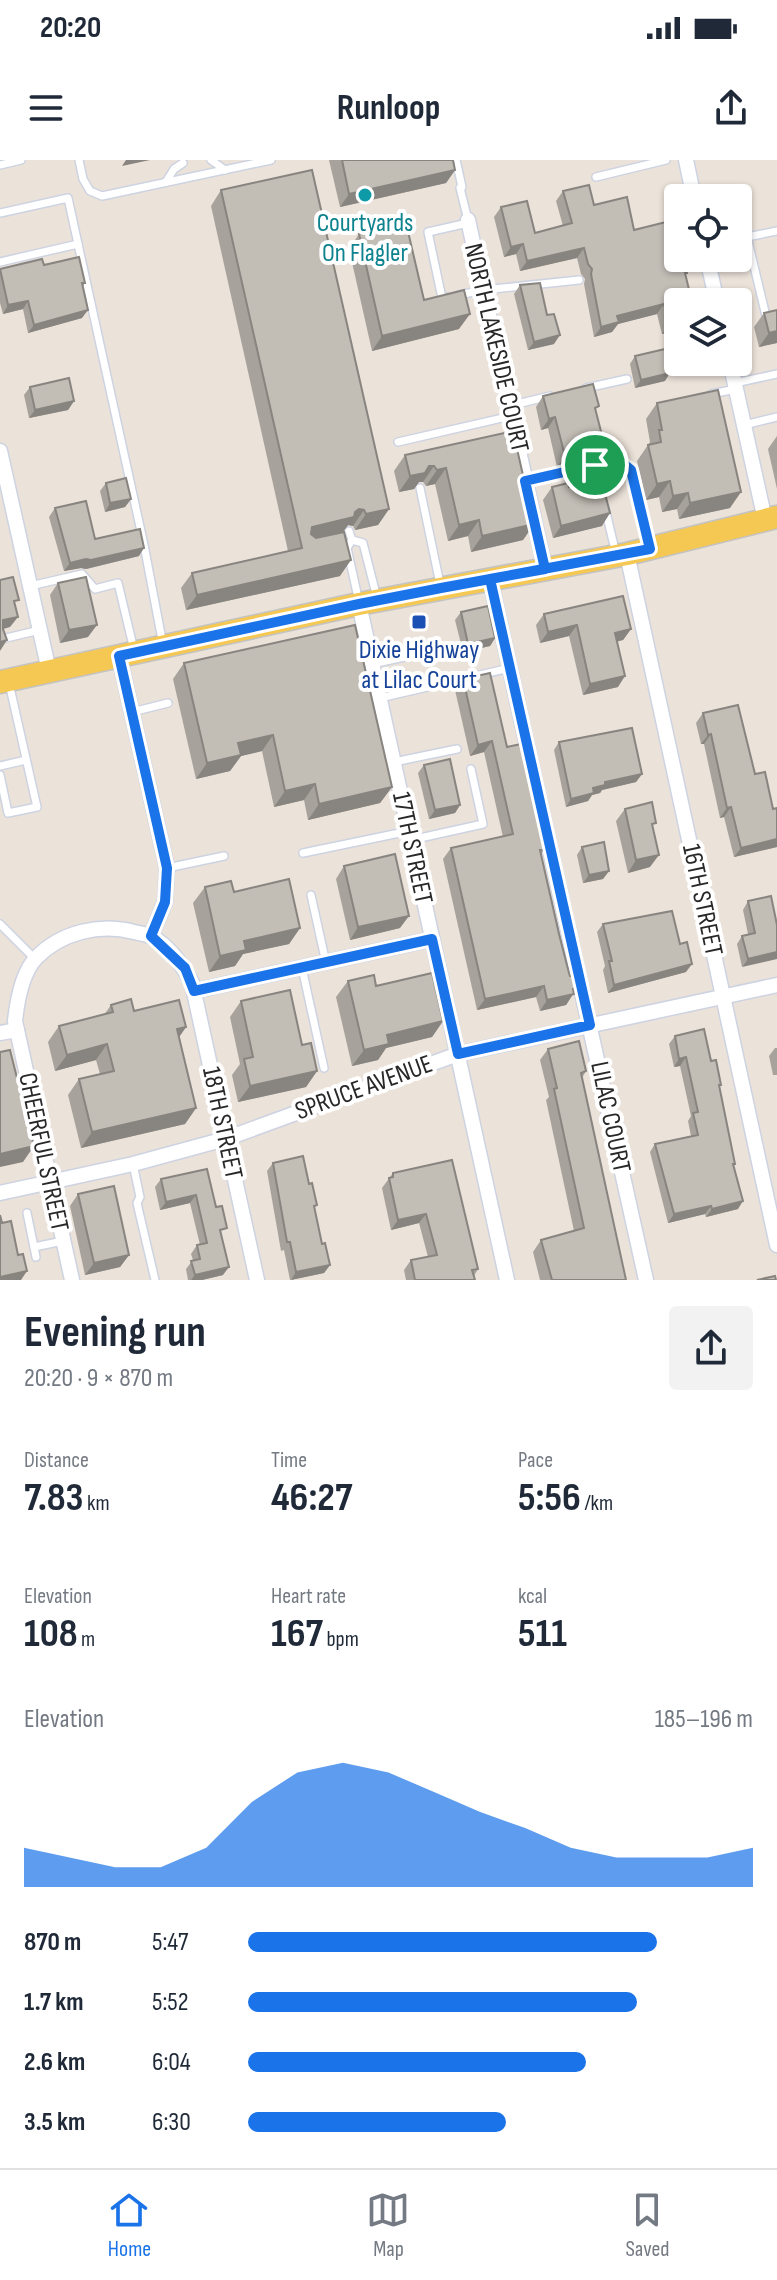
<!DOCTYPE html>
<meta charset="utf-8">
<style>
:root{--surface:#fff;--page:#f2f2f3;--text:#1f2937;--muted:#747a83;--line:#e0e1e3;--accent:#1a73e8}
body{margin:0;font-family:"Sofia Sans Condensed",sans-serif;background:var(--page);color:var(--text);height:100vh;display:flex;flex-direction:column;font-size:30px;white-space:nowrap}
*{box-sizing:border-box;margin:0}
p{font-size:26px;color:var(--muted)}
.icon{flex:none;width:44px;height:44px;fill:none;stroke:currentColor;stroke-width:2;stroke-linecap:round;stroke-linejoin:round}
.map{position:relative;height:1120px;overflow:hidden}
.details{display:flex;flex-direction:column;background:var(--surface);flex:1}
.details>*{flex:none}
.tools{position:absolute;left:664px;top:24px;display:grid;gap:16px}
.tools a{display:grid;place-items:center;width:88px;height:88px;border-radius:8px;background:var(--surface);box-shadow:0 2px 6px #0004;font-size:40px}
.pin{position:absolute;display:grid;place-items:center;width:68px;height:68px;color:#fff;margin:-34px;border:4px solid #fff;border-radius:50%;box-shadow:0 2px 8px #0007}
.round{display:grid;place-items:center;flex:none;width:84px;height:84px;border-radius:8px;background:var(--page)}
.overview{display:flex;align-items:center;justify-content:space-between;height:136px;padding:0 24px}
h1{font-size:44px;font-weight:700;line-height:60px}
.figures{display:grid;grid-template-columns:repeat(3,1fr);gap:12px;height:136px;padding:8px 24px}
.figures div{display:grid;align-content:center}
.figures b{font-size:40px;font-weight:700}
.figures small{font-size:22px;font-weight:400}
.figures p{font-size:22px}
.chart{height:224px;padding:16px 24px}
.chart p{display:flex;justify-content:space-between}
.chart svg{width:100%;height:144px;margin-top:8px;fill:var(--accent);opacity:.7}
ul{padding:0 24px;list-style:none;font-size:26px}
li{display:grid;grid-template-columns:128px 96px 1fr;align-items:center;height:60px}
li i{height:20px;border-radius:10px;background:var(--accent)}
.status{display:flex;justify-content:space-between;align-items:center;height:56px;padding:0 40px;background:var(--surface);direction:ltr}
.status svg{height:22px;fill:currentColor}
header{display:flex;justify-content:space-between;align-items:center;height:104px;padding:0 24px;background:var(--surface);font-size:36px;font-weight:700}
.dock{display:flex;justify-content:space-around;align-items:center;height:112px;border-top:2px solid var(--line);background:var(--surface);font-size:22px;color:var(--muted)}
.dock a{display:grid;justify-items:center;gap:4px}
.dock .active{color:var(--accent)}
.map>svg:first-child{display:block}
</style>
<div class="status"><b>20:20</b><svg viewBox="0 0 49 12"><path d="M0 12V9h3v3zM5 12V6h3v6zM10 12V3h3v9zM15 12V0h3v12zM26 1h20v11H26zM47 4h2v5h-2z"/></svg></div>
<header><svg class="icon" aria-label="menu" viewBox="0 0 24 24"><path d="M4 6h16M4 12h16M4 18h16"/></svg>Runloop<svg class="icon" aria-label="share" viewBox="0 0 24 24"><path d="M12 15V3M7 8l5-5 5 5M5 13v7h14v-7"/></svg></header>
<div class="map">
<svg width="777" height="1120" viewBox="0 0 777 1120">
<rect width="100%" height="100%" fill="#ebe2d9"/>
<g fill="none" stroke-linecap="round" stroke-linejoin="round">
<defs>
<g id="lane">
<path d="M79 0 83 19 90 31 102 36 271 0"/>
<path d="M211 0 225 10"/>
<path d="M456 0 462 27"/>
<path d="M0 5 21 0"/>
<path d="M596 17 666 0"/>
<path d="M166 22 174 9 183 3"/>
<path d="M460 28 468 60"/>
<path d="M0 53 68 38 78 84 0 102"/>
<path d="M78 84 144 385 163 485"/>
<path d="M459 135 483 130 579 120"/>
<path d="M447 137 442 138 428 72 468 63"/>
<path d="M766 156 747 77 777 71"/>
<path d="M735 223 777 214"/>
<path d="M586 228 627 219"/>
<path d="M711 234 736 229"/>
<path d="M509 246 550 236"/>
<path d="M744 265 777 257"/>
<path d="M398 282 511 256"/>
<path d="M595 305 600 328"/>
<path d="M525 321 612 301 624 303 631 310 649 387"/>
<path d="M420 328 440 424"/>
<path d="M605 348 616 394"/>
<path d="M349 371 352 380 347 388 359 442"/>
<path d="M352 380 363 383 377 438"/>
<path d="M30 426 82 414 95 429 118 423 134 490"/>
<path d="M2 479 40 470"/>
<path d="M372 504 455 486"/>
<path d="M380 538 510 508"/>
<path d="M132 552 168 543"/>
<path d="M394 602 457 589"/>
<path d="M0 606 26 600"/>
<path d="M0 615 8 653 37 647 9 523"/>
<path d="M411 680 483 664 471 609"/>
<path d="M303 693 409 671"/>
<path d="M167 708 224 696"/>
<path d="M311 735 326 803"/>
<path d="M0 764 35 799"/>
<path d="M302 808 324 908"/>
<path d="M133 1004 140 1037 137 1043 155 1120"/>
<path d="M27 1053 36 1097"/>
<path d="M34 1087 63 1081"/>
</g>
<g id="street">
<path d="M686 0 694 38"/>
<path d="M468 60 545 409"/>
<path d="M707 98 717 142"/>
<path d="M730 202 765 360"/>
<path d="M0 291 49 511"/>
<path d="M627 394 777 1085"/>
<path d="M490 419 646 1120"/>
<path d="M359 444 507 1120"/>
<path d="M119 496 167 708 165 742 151 776"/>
<path d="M194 831 432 779"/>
<path d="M0 873 17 870"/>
<path d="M0 1033 133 1004 225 979 458 894 777 825"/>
<path d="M72 1120 15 861C17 842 22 813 36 798 61 772 100 763 134 772 139 773 147 774 152 777 169 786 183 806 192 823L257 1120"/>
</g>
<path id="primary" d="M0 522 359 444 627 394 777 357"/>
</defs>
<!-- lane casing -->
<use href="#lane" stroke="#ced3e2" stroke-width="10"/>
<!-- street casing -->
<use href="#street" stroke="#ced3e2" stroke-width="17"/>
<!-- primary casing -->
<use href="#primary" stroke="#c3c3c3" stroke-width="25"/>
<!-- lane -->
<use href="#lane" stroke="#fff" stroke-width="7"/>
<!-- street -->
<use href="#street" stroke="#fff" stroke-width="14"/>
<!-- primary -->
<use href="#primary" stroke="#f5c854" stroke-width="22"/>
</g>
<!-- wall -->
<g fill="#a7a39c">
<path d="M329 0H453L455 10 446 23 340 47Z"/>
<path d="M221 30 389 349 378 365 355 370 353 366 348 365 343 372 340 416 186 450 181 428 192 413 288 391 211 46Z"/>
<path d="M563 31 594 45 678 98 685 116 678 142V170L662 174 657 154 618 164 612 172 594 177 584 124 585 119 581 114 577 98 520 111 516 94 504 97 494 57 501 47 535 73 563 66 556 41Z"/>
<path d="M359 74 424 140 459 169 372 191 349 89Z"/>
<path d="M44 105 85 123 83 126 82 158 28 173 23 149 3 154 0 143V109Z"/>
<path d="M520 125 554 184 528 190 514 134Z"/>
<path d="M777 150V183L759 187 754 167 764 153Z"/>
<path d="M635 196 665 221 635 228 630 204Z"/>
<path d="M30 227 74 241 68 250 29 258 24 235Z"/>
<path d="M543 236 596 251 597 298 557 307 548 268 541 270 536 247Z"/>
<path d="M657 243 730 348 679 359 677 349 662 352 659 337 646 340 637 301 650 282 646 259Z"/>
<path d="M513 271 534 364 523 380 471 392 468 376 448 381 435 324 426 326 423 322H419L414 329 399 332 394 311 405 295Z"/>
<path d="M777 276V329L768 289Z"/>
<path d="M106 323 131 339 125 347 105 352 100 331Z"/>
<path d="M552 327H569L602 366 553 378 543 340Z"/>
<path d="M55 348 95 379 139 396 86 409 81 408 64 411 49 357Z"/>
<path d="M58 423 88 477 60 483 50 435Z"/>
<path d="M461 452 495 478 490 486 463 492 455 460Z"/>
<path d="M544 454 631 469 623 480 617 481 618 527 583 535 569 476 540 483 536 465Z"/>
<path d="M184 503 392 627 380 643 308 660 304 640 274 647 262 591 241 596 230 611 196 619 173 519Z"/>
<path d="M463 519 507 587 544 690 541 694 569 813 577 828 566 845 540 851 536 837 477 850 443 699 451 688 503 677 484 592 470 596 455 530Z"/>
<path d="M703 553 755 614 773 649 777 648V687L734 697 724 657 720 658 704 584H701L696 563Z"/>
<path d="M559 582 642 614 636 622 602 630 600 633 592 635 588 641 566 647 554 590Z"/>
<path d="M424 605 460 645 455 653 429 659 418 613Z"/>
<path d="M625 649 650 707 628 713 616 661Z"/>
<path d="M582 687 609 711 603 719 583 723 577 695Z"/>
<path d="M344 706 400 768 350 780 336 719Z"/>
<path d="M205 727 234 732 300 768 289 784 243 794 235 806 209 812 193 743Z"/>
<path d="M748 741 777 765 742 807 737 784 742 776 748 774 743 750Z"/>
<path d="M603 764 686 812 608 833 603 810 605 806 597 772Z"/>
<path d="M348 821 376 826 443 861 432 877 386 888 378 900 352 906 336 837Z"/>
<path d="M241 841 302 885 317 911 306 927 238 942 232 915 240 904 230 857Z"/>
<path d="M111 845 186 867 179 877 196 948 185 964 81 988 68 935 79 919 100 914 96 900 55 911 48 882 59 866 104 855Z"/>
<path d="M675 876 711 901 719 928 735 1004 734 1006 738 1049 706 1057 705 1054 668 1063 650 992 655 984 691 976 688 961 691 956 680 906 674 907 669 884Z"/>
<path d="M775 888H777V915H773L769 896Z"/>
<path d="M548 889 586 911 582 918 626 1120H540L533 1092 541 1080 574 1071 546 940 549 937 540 900Z"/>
<path d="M273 1003 315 1049 322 1084 330 1105 324 1113 290 1120 284 1090 281 1091 267 1011Z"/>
<path d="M207 1009 222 1076 223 1115 202 1120H188L186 1109 193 1100 191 1094 197 1085H200L190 1043 160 1050 155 1027 161 1019Z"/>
<path d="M393 1013 478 1109 474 1116 475 1120H406L404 1110 411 1100 428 1097 419 1063 391 1070 382 1028Z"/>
<path d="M78 1034 129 1095 120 1107 85 1115 70 1046Z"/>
</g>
<!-- shaded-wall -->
<g fill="#88847f">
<path d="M126 0H150L122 6Z"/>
<path d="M455 10 446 23 340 47 349 34Z"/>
<path d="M523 84 516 94 504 97 511 87Z"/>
<path d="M584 88 577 98 520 111 527 101Z"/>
<path d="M28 141 23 149 3 154 8 145Z"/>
<path d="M664 144 657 154 618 164 612 172 594 177 601 167 617 156Z"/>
<path d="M88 150 82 158 28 173 34 165Z"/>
<path d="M470 154 459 169 372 191 382 176Z"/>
<path d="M678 161V170L662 174 669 164Z"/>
<path d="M777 171V183L759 187 769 173Z"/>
<path d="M560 175 554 184 528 190 534 182Z"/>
<path d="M670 213 665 221 635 228 641 220Z"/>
<path d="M74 241 68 250 29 258 35 250Z"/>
<path d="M555 257 548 268 541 270 549 259Z"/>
<path d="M605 287 597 298 557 307 565 296Z"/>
<path d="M429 306H434L423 322H419L414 329 399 332 410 316Z"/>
<path d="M446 308 435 324 426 326 437 310Z"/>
<path d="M670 321 659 337 646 340 657 324Z"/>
<path d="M741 332 730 348 679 359 690 343Z"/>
<path d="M688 333 677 349 662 352 673 336Z"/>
<path d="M131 339 125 347 105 352 110 343Z"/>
<path d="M359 349 364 350 353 366 348 365 343 372 301 383 312 367Z"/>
<path d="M389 349 378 365 355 370 366 354Z"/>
<path d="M610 353 602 366 553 378 561 366Z"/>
<path d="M479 360 468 376 448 381 459 365Z"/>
<path d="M534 364 523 380 471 392 482 376Z"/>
<path d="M144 388 139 396 86 409 81 408 64 411 70 403Z"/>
<path d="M351 400 340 416 186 450 197 435Z"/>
<path d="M18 457 10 467 0 470 3 460Z"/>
<path d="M97 465 88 477 60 483 69 470Z"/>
<path d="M577 465 569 476 540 483 548 472Z"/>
<path d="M631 469 623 480 608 484 615 473Z"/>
<path d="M495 478 490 486 463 492 468 484Z"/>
<path d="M7 480 0 491V482Z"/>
<path d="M625 516 618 527 583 535 590 524Z"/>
<path d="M711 574 704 584H701L708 575Z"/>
<path d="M273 575 262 591 241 596 230 611 196 619 207 603 238 583Z"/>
<path d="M492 581 484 592 470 596 478 585Z"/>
<path d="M642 614 636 622 602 630 600 633 592 635 588 641 566 647 571 639 605 622Z"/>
<path d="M315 624 304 640 274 647 285 631Z"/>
<path d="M392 627 380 643 308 660 319 644Z"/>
<path d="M460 645 455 653 429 659 435 650Z"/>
<path d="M731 647 724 657 720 658 727 648Z"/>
<path d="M777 679V687L734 697 741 688Z"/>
<path d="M659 695 650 707 628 713 636 700Z"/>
<path d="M609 711 603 719 583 723 589 715Z"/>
<path d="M409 756 400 768 350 780 358 767Z"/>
<path d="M300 768 289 784 243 794 235 806 209 812 220 796 244 781Z"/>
<path d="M777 792V799L742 807 748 799Z"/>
<path d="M692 804 686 812 608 833 614 825Z"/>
<path d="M544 826 536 837 477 850 485 839Z"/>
<path d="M577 828 566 845 540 851 547 840Z"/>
<path d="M443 861 432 877 386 888 378 900 352 906 364 890 387 875Z"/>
<path d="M186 867 175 883 177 869Z"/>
<path d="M107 884 96 900 55 911 67 895Z"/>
<path d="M686 897 680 906 674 907 679 899Z"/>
<path d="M317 911 306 927 238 942 250 926Z"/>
<path d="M196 948 185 964 81 988 92 972Z"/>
<path d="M34 986 23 1002 0 1007V994Z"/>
<path d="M196 1035 190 1043 160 1050 166 1042Z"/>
<path d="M743 1041 738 1049 706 1057 712 1049Z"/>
<path d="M711 1046 705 1054 668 1063 674 1054Z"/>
<path d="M426 1054 419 1063 391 1070 398 1060Z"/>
<path d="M129 1095 120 1107 85 1115 94 1103Z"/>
<path d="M330 1105 324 1113 291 1120 296 1112Z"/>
<path d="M229 1107 223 1115 202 1120H191L195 1115Z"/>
<path d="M27 1111 21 1120H0V1117Z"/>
</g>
<!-- building -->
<g fill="#c2bdb5" stroke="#88847f" stroke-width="2">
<path d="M342 0H453L455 10 349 34Z"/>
<path d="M312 10 389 349 366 354 364 350 359 349 355 352 354 357 312 367 311 374 316 378 344 372 351 400 197 435 192 413 302 388 221 30Z"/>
<path d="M589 25 594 45 627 37 634 70 678 59V98H684L687 113H685L692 142H678V161L669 164 664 144 617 156 619 162 601 167 591 114 592 109 588 104 584 88 527 101 523 84 511 87 501 47 527 41 535 73 572 63 563 31Z"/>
<path d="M406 63 424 140 464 130 470 154 382 176 359 74Z"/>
<path d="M79 97 85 123H82L88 150 34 165 28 141 8 145 0 109 42 99 44 105Z"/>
<path d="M540 123 547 155 554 154 560 175 534 182 520 125Z"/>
<path d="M777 150V171L769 173 764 153Z"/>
<path d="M665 189 670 213 641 220 635 196Z"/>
<path d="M69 218 74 241 35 250 30 227Z"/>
<path d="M593 224 599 246 595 248 605 287 565 296 555 257 549 259 543 236Z"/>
<path d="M718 230 741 332 690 343 688 333 673 336 670 321 657 324 648 285 661 282 659 270H662L657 243Z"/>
<path d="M513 271 534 364 482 376 479 360 459 365 446 308 437 310 434 306H429L425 313 410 316 405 295Z"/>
<path d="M126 318 131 339 110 343 106 323Z"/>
<path d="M601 318 610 353 561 366 552 327 568 323 569 327Z"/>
<path d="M86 341 95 379 140 369 144 388 91 400 86 399 70 403 55 348Z"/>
<path d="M13 417 19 440 14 441 18 457 3 460V469L7 480 0 482V420Z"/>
<path d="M86 417 97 465 69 470 58 423Z"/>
<path d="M623 436 631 469 615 473 625 516 590 524 577 465 548 472 544 454Z"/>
<path d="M488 446 495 478 468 484 461 452Z"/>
<path d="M355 465 392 627 319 644 315 624 285 631 273 575 238 583 241 595 207 603 184 503Z"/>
<path d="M490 513 507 587 521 584 544 690H540L559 774 569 813 570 816H574L577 828 573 829 574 834 547 840 544 826 485 839 451 688 513 674 492 581 478 585 463 519Z"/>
<path d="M738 545 755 614 765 612 773 649 777 648V679L741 688 731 647 727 648 711 574 708 575 703 553Z"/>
<path d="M632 568 642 614 605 622V625L593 628 594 633 571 639 559 582Z"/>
<path d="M450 599 460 645 435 650 424 605Z"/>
<path d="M652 642 656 663 652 664 659 695 636 700 625 649Z"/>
<path d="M604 682 609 711 589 715 582 687Z"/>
<path d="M395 694 409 756 358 767 344 706Z"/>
<path d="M289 719 300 768 244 781 246 790 220 796 205 727 231 721 234 732Z"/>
<path d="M771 736 777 765V792L748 799 742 776 755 773 748 741Z"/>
<path d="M672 751 680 784 687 782 692 804 614 825 609 801H612L603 764Z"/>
<path d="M432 813 443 861 387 875 389 884 364 890 348 821 374 815 376 826Z"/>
<path d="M290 830 302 885 311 883 317 911 250 926 244 899 253 897 241 841Z"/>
<path d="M131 839 134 851 179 840 186 867 177 869 196 948 92 972 79 919 114 911 107 884 67 895 59 866 113 852 111 845Z"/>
<path d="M704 869 711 901 716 900 721 925H719L735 1004H733L743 1041 712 1049 711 1046 674 1054 655 984 698 975 693 953 698 952 686 897 679 899 675 876Z"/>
<path d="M579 881 586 911 581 913 626 1120H552L541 1080 584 1068 554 929 557 928 548 889Z"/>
<path d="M10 890 34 986 0 994V892Z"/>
<path d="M303 996 309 1024 312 1023 317 1045 314 1046 322 1084 325 1083 330 1105 296 1112 290 1082H287L273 1003Z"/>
<path d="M452 1000 478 1109 472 1110 475 1120H415L411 1100 437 1095 426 1054 398 1060 389 1018 393 1017V1013Z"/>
<path d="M207 1009 216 1047 222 1046 227 1068 220 1070 229 1107 195 1115 191 1101 200 1099 197 1085 207 1083 196 1035 166 1042 161 1019Z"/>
<path d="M114 1026 129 1095 94 1103 78 1034Z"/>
<path d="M0 1055 2 1063 11 1061 18 1095 23 1094 27 1111 0 1117Z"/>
<path d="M775 1116 776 1120H757Z"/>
</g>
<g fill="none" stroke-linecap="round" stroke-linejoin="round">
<defs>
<path id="route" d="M595 305 525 321 545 409 441 428 436 429 359 444 119 496 167 708 165 742 151 776 185 808 194 831 432 779 458 894 590 865 490 419 650 389 631 310C619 299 609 301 595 305"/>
</defs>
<!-- route casing -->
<use href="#route" stroke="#fff" stroke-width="16"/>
<!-- route -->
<use href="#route" stroke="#1a73e8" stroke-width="10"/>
</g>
<!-- markers -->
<circle fill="#0f9aa8" stroke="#fff" stroke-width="3" cx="365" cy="35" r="8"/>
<rect fill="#1a4fb4" stroke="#fff" stroke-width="3" x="411" y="454" width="16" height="16" rx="4"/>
<g text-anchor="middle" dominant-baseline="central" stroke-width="8" stroke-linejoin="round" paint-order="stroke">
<!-- culture labels -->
<g font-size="26" fill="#0d838f" stroke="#fff">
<text x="365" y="63">Courtyards<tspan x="365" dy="30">On Flagler</tspan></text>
</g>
<!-- street labels -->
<g font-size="26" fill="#282828" stroke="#fff">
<text transform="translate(496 188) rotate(77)">NORTH LAKESIDE COURT</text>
<text transform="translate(412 688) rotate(78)">17TH STREET</text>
<text transform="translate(702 740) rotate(78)">16TH STREET</text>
<text transform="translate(364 928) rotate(-20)">SPRUCE AVENUE</text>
<text transform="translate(610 957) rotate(78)">LILAC COURT</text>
<text transform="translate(222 963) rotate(78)">18TH STREET</text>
<text transform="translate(43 992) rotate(78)">CHEERFUL STREET</text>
</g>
<!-- transit labels -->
<g font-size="26" fill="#164399" stroke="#fff">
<text x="419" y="490">Dixie Highway<tspan x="419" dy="30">at Lilac Court</tspan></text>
</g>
</g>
</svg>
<div class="tools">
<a><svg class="icon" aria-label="locate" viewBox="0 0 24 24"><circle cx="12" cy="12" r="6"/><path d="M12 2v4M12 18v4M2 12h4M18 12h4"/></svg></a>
<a><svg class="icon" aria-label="layers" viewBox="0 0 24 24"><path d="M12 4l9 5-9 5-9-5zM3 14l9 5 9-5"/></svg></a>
</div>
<div class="pin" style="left:595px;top:305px;background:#1e9e55"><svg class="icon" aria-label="arrive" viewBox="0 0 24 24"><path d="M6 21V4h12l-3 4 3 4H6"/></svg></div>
</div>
<section class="details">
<div class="overview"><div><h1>Evening run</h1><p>20:20 · 9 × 870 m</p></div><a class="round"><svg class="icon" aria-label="share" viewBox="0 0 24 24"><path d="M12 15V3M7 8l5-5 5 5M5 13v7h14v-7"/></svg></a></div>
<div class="figures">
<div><p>Distance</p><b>7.83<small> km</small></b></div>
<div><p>Time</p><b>46:27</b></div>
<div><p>Pace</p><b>5:56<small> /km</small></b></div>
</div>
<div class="figures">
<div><p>Elevation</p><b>108<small> m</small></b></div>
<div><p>Heart rate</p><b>167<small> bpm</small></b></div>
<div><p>kcal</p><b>511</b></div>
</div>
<div class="chart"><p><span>Elevation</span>185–196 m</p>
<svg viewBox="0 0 160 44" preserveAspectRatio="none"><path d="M0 44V32L10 35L20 38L30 38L40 32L50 18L60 9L70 6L80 9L90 15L100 21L110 26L120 32L130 35L140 35L150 35L160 32V44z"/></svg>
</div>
<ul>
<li><b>870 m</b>5:47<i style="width:81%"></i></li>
<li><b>1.7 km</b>5:52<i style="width:77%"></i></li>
<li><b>2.6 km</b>6:04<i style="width:67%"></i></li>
<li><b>3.5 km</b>6:30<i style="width:51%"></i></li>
</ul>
</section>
<nav class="dock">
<a class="active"><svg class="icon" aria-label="home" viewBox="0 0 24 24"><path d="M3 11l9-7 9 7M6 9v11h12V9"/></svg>Home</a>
<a><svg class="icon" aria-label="map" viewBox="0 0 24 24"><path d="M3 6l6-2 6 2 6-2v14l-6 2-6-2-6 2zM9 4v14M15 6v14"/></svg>Map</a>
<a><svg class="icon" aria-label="saved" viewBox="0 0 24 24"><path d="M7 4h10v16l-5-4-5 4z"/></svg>Saved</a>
</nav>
